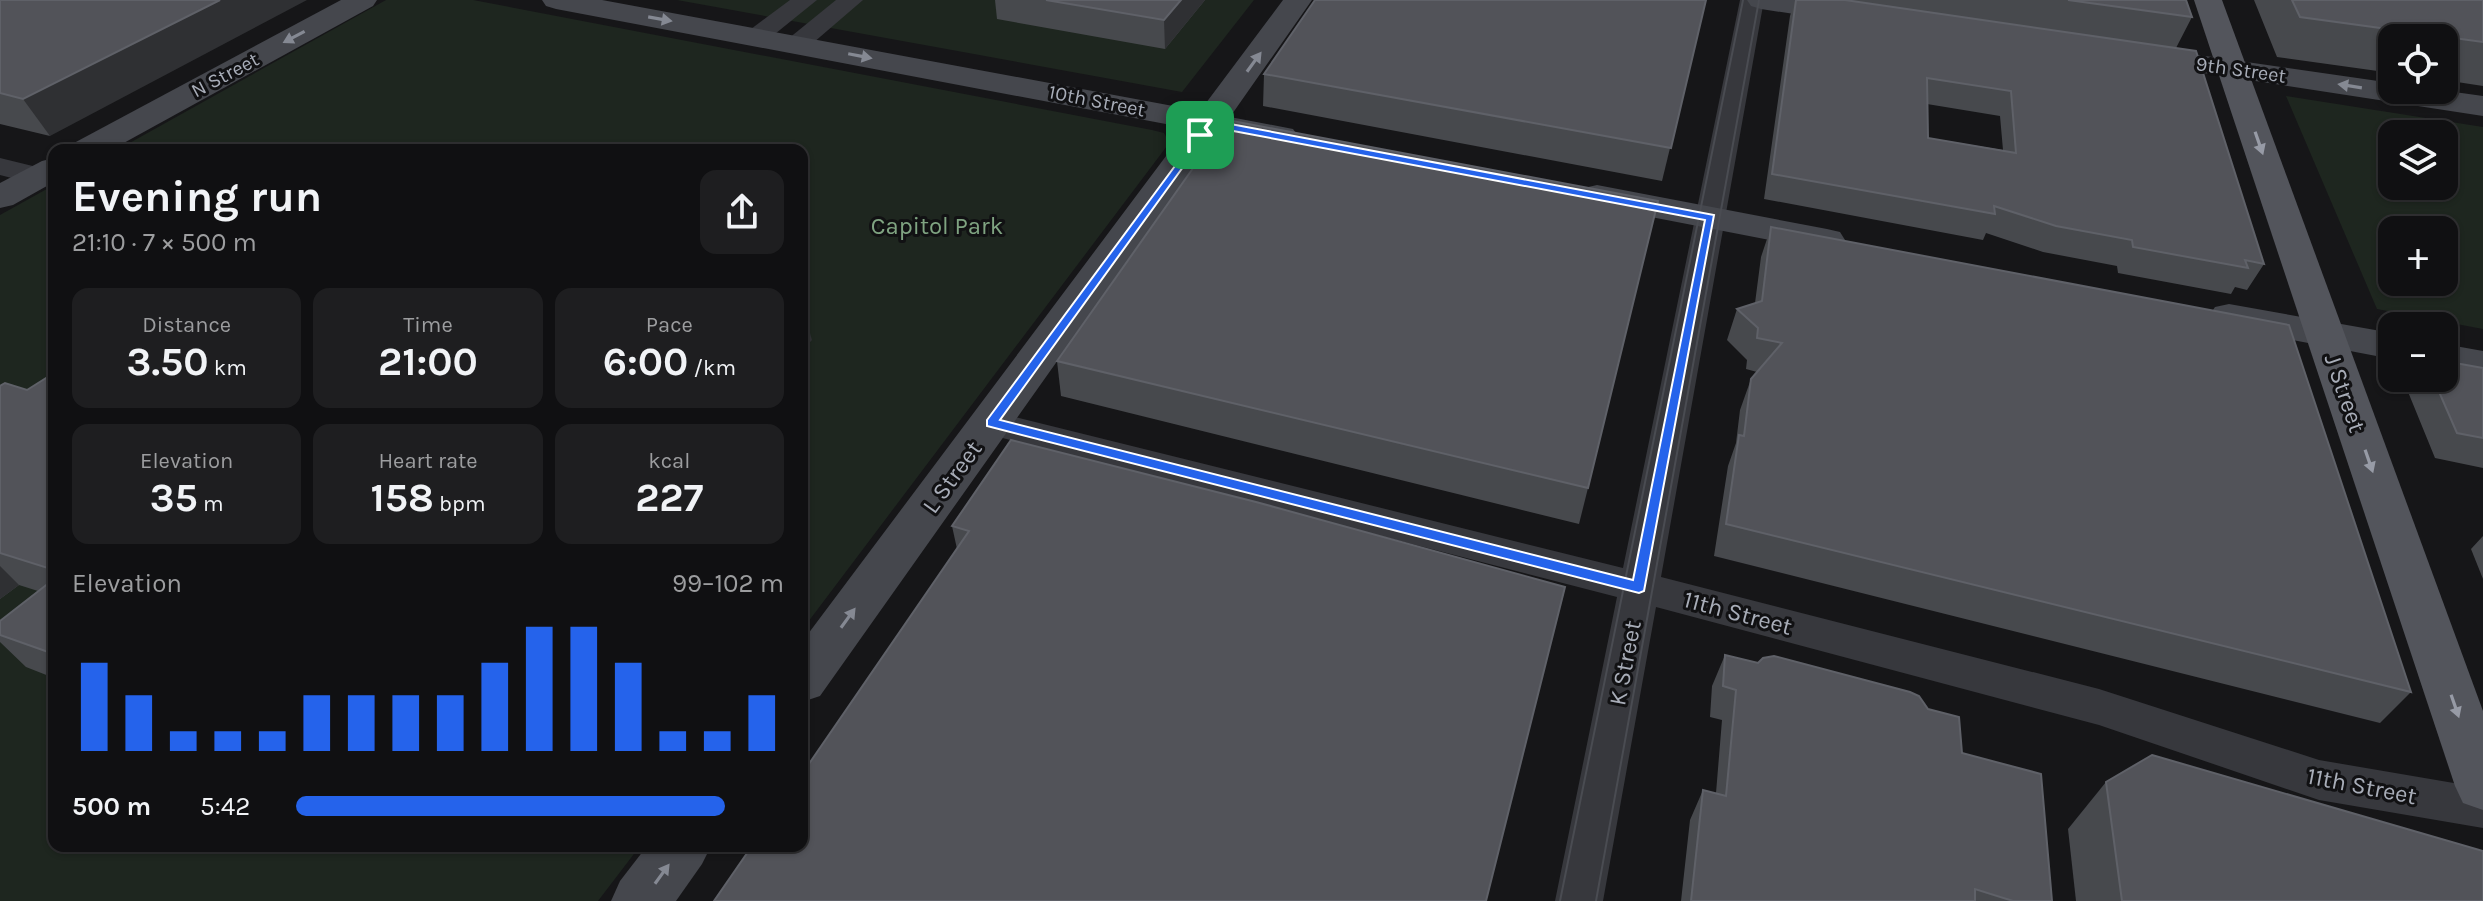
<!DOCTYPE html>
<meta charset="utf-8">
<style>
:root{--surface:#101012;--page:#1e1e20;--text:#f1f3f6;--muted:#9c9d9f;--line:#303032;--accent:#2563eb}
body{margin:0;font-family:Karla,sans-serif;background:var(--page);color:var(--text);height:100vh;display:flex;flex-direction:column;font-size:30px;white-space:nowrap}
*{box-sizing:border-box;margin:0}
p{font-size:26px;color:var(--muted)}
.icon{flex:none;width:44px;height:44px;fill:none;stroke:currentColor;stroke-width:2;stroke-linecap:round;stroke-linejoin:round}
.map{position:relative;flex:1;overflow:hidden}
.drawer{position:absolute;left:48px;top:144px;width:760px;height:708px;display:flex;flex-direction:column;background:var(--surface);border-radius:16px;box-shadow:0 2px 6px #0004,0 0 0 2px var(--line)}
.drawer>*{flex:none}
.fabs{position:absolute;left:2378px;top:24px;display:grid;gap:16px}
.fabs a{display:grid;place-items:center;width:80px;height:80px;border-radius:16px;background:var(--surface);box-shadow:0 2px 6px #0004,0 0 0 2px var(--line);font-size:40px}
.pin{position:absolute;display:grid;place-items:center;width:68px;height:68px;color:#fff;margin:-34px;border-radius:16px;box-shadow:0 4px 12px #0006}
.round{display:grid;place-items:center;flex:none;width:84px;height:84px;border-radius:16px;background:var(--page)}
.head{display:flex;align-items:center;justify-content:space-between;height:136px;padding:0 24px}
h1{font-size:44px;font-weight:700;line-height:60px}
.figures{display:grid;grid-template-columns:repeat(3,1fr);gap:12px;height:136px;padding:8px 24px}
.figures div{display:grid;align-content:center;border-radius:16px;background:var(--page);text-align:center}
.figures b{font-size:40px;font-weight:700}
.figures small{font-size:22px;font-weight:400}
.figures p{font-size:22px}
.chart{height:224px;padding:16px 24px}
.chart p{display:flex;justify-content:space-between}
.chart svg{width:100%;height:144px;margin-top:8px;stroke:var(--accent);stroke-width:6}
ul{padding:0 24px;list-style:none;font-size:26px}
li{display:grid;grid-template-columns:128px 96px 1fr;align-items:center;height:60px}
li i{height:20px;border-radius:10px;background:var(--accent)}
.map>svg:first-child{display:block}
</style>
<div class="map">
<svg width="2483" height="901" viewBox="0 0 2483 901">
<rect width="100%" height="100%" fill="#161618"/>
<!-- green -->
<g fill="#1e261f" fill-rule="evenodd">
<path d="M386 0H473L1152 130 1164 133 1168 140 1167 146 802 630V150H117Z"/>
<path d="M677 0H1254L1182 92Z"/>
<path d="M2286 96 2483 127V329L2377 309ZM2392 134H2444V186H2392ZM2392 230H2444V282H2392Z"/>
<path d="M54 185V846H640L598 901H0V215Z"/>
</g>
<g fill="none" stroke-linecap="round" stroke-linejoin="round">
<!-- street -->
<g fill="#37383d" fill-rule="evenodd">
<path d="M790 0H817L765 42H747L744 37 747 32Z"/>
<path d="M836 0H863L806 49H788L785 44 788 39Z"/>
<path d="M1740 0H1764L1661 577 2099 689 2319 760 2483 788V828L2319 800 2099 725 1656 607 1603 901H1555L1617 597 991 435 979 431 973 423 979 415 991 411 1623 568Z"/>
<path d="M0 158 49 170 53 176 49 182 39 185 0 175Z"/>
</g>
<!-- secondary -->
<g fill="#45474d" fill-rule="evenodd">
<path d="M341 0H377L373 6 111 150H69L74 143Z"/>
<path d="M542 0H602L1200 111 1283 0H1312L1230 117 1293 129 1298 136 1293 143 1281 146 1218 134 820 696 802 702V642L1187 128 556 9 546 6Z"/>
<path d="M1747 0H1818L1863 8 1868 14 1863 20 1853 23 1761 9 1751 6Z"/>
<path d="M2143 47 2392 83V90H2440L2483 96V116L2132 62 2128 56 2132 50Z"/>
<path d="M54 158V182L13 205 0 208V183L42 161Z"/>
<path d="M1597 185 1827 229 1840 232 1845 240 1840 248 1827 251 1584 204 1579 196 1584 188Z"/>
<path d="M2229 304 2392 333V359L2215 325 2209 316 2215 307Z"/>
<path d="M2444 344 2483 351V377L2444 370Z"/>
<path d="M647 846H711L702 864 676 901H611L620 881Z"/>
</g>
<!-- primary -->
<path fill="#53555c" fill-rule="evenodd" d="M2194 0H2222L2483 711V810L2463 803 2455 786Z"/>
<!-- tram -->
<g stroke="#4a4c52" stroke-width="2">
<path d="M1560 901 1743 0"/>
<path d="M1596 901 1759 0"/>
</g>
</g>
<!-- wall -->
<g fill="#47494d" fill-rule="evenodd">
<path d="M0 0 50 136 0 124Z"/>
<path d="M995 0H1205L1165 49 997 19Z"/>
<path d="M1706 0 1662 181 1263 106 1264 74Z"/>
<path d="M1795 0H2186L2192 17 2176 48 2264 264 2247 290 2235 287 2231 294 2118 273 2117 266 2043 252 1986 233 1983 240 1764 199 1790 16ZM1927 104 2000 116 2003 150 1928 138Z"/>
<path d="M2254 0H2483V86L2444 80V38H2392V73L2277 57Z"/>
<path d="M1771 227 2411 692 2380 723 1714 556 1728 466 1736 443 1740 410 1751 379 1757 372 1746 369 1747 360 1727 340 1737 309 1755 303 1761 257Z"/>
<path d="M1057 361 1588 488 1579 524 1061 396Z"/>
<path d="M2483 368V468L2435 458 2404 382 2407 378H2444Z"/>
<path d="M54 373V678L26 667 0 642V621L38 591 19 585 0 599V386L27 390Z"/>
<path d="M1256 502 957 549 952 526Z"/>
<path d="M2483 536V579L2471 549Z"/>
<path d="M1725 655 1962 753 2052 901H1681L1690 820 1703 790 1716 793 1722 720 1710 717 1712 686Z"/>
<path d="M2106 782 2483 901H2076L2068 829Z"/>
</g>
<!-- shaded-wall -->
<g fill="#2f3033">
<path d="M220 0H307L50 136 23 99Z"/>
<path d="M1181 0H1205L1165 49 1164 20Z"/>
<path d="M802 305 812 340 802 351Z"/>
<path d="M0 566 19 585 0 599Z"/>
</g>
<!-- building -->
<g fill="#525359" stroke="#5f6168" stroke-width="2" fill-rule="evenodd">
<path d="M0 0H220L23 99 0 93Z"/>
<path d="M1046 0H1181L1164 20Z"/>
<path d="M1315 0H1706L1671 148 1264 74Z"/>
<path d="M1796 0H1845L2196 51 2264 264 2245 260 2248 268 2133 247 2132 240 2056 226 1994 206 1995 214 1772 174ZM1927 78 2011 91 2016 153 1928 138Z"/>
<path d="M2068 0H2186L2192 17Z"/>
<path d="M2292 0H2483V42L2300 17Z"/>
<path d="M1227 120 1658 201 1588 488 1057 361Z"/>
<path d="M1771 227 2289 325 2411 692 1726 524 1739 435 1744 436 1751 379 1782 343 1757 338 1758 328 1737 309 1762 301Z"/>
<path d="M2444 361 2483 368V438L2457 433 2433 378H2444Z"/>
<path d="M54 373V570L0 553V386L5 383 27 390Z"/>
<path d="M1011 440 1256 502 1565 587 1486 901H714L752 846H802V774L969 531 952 526Z"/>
<path d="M54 579V654L0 635V621Z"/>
<path d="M1725 655 1758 663 1763 658 1774 656 1910 692 1919 696 1928 709 1959 717 1962 753 2041 774 2052 901H2013L1975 889V901H1691L1703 790 1726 796 1736 690 1723 686Z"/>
<path d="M2152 755 2483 851V901H2122L2106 782Z"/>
</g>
<!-- one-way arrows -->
<defs><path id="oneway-solid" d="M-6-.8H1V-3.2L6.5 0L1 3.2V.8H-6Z" transform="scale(2)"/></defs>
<g fill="#858993">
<use href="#oneway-solid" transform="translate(660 19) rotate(10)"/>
<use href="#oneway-solid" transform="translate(294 37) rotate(152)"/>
<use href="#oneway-solid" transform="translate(860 56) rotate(11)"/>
<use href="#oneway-solid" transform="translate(1254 62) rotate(-54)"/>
<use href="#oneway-solid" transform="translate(2350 86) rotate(-171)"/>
<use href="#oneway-solid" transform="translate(848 618) rotate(-54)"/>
<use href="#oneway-solid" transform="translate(662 874) rotate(-54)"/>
</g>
<g fill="#979ba6">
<use href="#oneway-solid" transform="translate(2259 143) rotate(71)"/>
<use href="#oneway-solid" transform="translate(2369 461) rotate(71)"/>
<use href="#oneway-solid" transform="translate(2455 706) rotate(71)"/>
</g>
<!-- route -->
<path fill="#2563eb" stroke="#fff" stroke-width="2" fill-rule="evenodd" d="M1209 120 1714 215 1644 591 1639 593 987 426V420ZM1212 127 1705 220 1633 580 1000 420Z"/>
<g text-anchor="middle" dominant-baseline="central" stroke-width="6" stroke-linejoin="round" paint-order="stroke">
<!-- far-street labels -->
<g font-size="20" fill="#a8adb8" stroke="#111113">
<text transform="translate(2241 70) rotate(8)">9th Street</text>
<text transform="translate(225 75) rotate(-28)">N Street</text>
<text transform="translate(1097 101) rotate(11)">10th Street</text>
</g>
<!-- park labels -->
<g font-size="24" fill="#7fa381" stroke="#111113">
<text x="937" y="226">Capitol Park</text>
</g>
<!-- street labels -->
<g font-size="24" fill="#a8adb8" stroke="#111113">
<text transform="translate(2345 393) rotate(71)">J Street</text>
<text transform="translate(952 477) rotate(-54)">L Street</text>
<text transform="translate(1738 613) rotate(15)">11th Street</text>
<text transform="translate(1625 663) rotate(-79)">K Street</text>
<text transform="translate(2362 786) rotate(11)">11th Street</text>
</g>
</g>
</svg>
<div class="fabs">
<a><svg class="icon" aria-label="locate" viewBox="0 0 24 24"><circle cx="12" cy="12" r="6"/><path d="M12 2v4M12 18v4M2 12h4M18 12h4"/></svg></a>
<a><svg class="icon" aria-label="layers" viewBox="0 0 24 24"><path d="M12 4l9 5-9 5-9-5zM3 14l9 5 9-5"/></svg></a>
<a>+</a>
<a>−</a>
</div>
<div class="pin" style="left:1200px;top:135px;background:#1e9e55"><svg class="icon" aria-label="arrive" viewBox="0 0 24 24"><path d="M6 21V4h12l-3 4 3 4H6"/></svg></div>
<section class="drawer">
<div class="head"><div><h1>Evening run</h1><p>21:10 · 7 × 500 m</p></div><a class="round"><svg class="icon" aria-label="share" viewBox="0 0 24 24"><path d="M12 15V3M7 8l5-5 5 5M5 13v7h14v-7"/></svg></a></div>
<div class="figures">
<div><p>Distance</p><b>3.50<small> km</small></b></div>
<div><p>Time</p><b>21:00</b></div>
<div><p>Pace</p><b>6:00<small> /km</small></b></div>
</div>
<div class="figures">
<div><p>Elevation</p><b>35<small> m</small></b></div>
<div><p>Heart rate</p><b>158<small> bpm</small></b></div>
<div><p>kcal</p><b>227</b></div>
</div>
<div class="chart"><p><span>Elevation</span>99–102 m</p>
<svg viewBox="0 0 160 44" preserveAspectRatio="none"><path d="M5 44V17M15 44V27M25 44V38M35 44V38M45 44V38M55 44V27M65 44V27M75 44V27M85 44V27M95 44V17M105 44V6M115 44V6M125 44V17M135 44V38M145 44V38M155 44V27"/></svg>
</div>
<ul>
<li><b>500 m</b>5:42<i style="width:88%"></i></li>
</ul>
</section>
</div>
